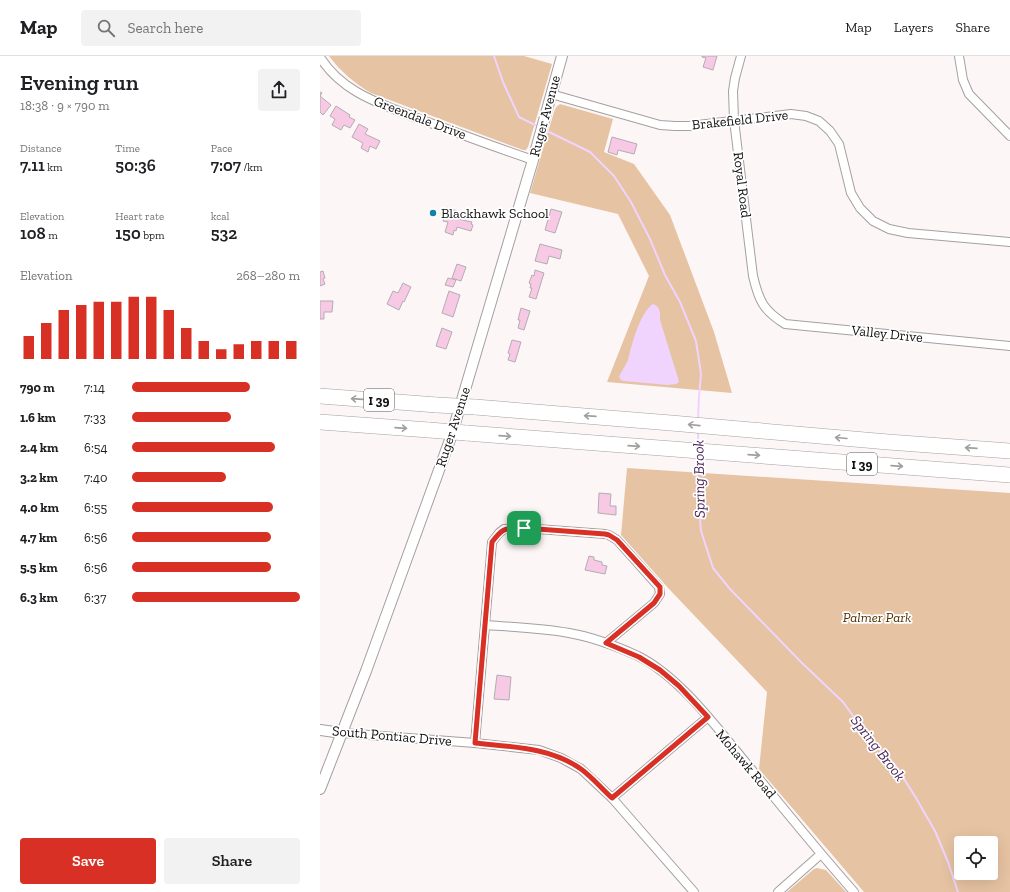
<!DOCTYPE html>
<meta charset="utf-8">
<style>
:root{--surface:#fff;--page:#f2f2f2;--text:#202124;--muted:#757577;--line:#e0e0e0;--accent:#d93025}
body{margin:0;font-family:"Zilla Slab",serif;background:var(--page);color:var(--text);height:100vh;display:flex;flex-direction:column;font-size:15px;white-space:nowrap}
*{box-sizing:border-box;margin:0}
p{font-size:13px;color:var(--muted)}
.icon{flex:none;width:22px;height:22px;fill:none;stroke:currentColor;stroke-width:2;stroke-linecap:round;stroke-linejoin:round}
.map{position:relative;flex:1;overflow:hidden}
.drawer{display:flex;flex-direction:column;background:var(--surface);width:320px}
.drawer>*{flex:none}
.controls{position:absolute;left:634px;top:780px;display:grid;gap:8px}
.controls a{display:grid;place-items:center;width:44px;height:44px;border-radius:4px;background:var(--surface);box-shadow:0 4px 16px #0002;font-size:20px}
.pin{position:absolute;display:grid;place-items:center;width:34px;height:34px;color:#fff;margin:-17px;border-radius:8px;box-shadow:0 2px 6px #0006}
.round{display:grid;place-items:center;flex:none;width:42px;height:42px;border-radius:4px;background:var(--page)}
.overview{display:flex;align-items:center;justify-content:space-between;height:68px;padding:0 20px}
h1{font-size:22px;font-weight:600;line-height:30px}
.figures{display:grid;grid-template-columns:repeat(3,1fr);gap:6px;height:68px;padding:4px 20px}
.figures div{display:grid;align-content:center}
.figures b{font-size:17px;font-weight:600}
.figures small{font-size:11px;font-weight:400}
.figures p{font-size:11px}
.chart{height:112px;padding:8px 20px}
.chart p{display:flex;justify-content:space-between}
.chart svg{width:100%;height:72px;margin-top:4px;stroke:var(--accent);stroke-width:6}
.button{display:flex;gap:8px;margin-top:auto;padding:8px 20px}
.button a{flex:1;height:46px;border-radius:4px;background:var(--accent);color:#fff;font-size:16px;font-weight:600;line-height:46px;text-align:center}
.button a+a{background:var(--page);color:var(--text)}
ul{padding:0 20px;list-style:none;font-size:13px}
li{display:grid;grid-template-columns:64px 48px 1fr;align-items:center;height:30px}
li i{height:10px;border-radius:5px;background:var(--accent)}
header{display:flex;align-items:center;gap:24px;box-sizing:border-box;height:56px;padding:0 20px;background:var(--surface);border-bottom:1px solid var(--line)}
header strong{font-size:19px}
nav{display:flex;gap:22px;margin-inline-start:auto;font-size:14px}
.search{width:280px;height:36px;background:var(--page);display:flex;align-items:center;gap:10px;box-sizing:border-box;padding:0 14px;border-radius:4px;color:var(--muted);font-size:15px}
main{display:flex;flex:1;min-height:0}
.map>svg:first-child{display:block}
</style>
<header>
<strong>Map</strong>
<div class="search"><svg class="icon" aria-label="search" viewBox="0 0 24 24"><circle cx="10" cy="10" r="6"/><path d="M15 15l6 6"/></svg>Search here</div>
<nav><a>Map</a><a>Layers</a><a>Share</a></nav>
</header>
<main>
<section class="drawer">
<div class="overview"><div><h1>Evening run</h1><p>18:38 · 9 × 790 m</p></div><a class="round"><svg class="icon" aria-label="share" viewBox="0 0 24 24"><path d="M12 15V3M7 8l5-5 5 5M5 13v7h14v-7"/></svg></a></div>
<div class="figures">
<div><p>Distance</p><b>7.11<small> km</small></b></div>
<div><p>Time</p><b>50:36</b></div>
<div><p>Pace</p><b>7:07<small> /km</small></b></div>
</div>
<div class="figures">
<div><p>Elevation</p><b>108<small> m</small></b></div>
<div><p>Heart rate</p><b>150<small> bpm</small></b></div>
<div><p>kcal</p><b>532</b></div>
</div>
<div class="chart"><p><span>Elevation</span>268–280 m</p>
<svg viewBox="0 0 160 44" preserveAspectRatio="none"><path d="M5 44V30M15 44V22M25 44V14M35 44V11M45 44V9M55 44V9M65 44V6M75 44V6M85 44V14M95 44V25M105 44V33M115 44V38M125 44V35M135 44V33M145 44V33M155 44V33"/></svg>
</div>
<ul>
<li><b>790 m</b>7:14<i style="width:70%"></i></li>
<li><b>1.6 km</b>7:33<i style="width:59%"></i></li>
<li><b>2.4 km</b>6:54<i style="width:85%"></i></li>
<li><b>3.2 km</b>7:40<i style="width:56%"></i></li>
<li><b>4.0 km</b>6:55<i style="width:84%"></i></li>
<li><b>4.7 km</b>6:56<i style="width:83%"></i></li>
<li><b>5.5 km</b>6:56<i style="width:83%"></i></li>
<li><b>6.3 km</b>6:37<i style="width:100%"></i></li>
</ul>
<div class="button"><a>Save</a><a>Share</a></div>
</section>
<div class="map">
<svg width="690" height="836" viewBox="0 0 690 836">
<rect width="100%" height="100%" fill="#fdf6f7"/>
<!-- green -->
<g fill="#e6c3a2" fill-rule="evenodd">
<path d="M9 0H204L232 8 208 91 206 94H203L51 37C34 27 21 16 9 0Z"/>
<path d="M240 48 293 63 284 96 314 108 350 159 394 276 412 337 287 326 329 220 298 158 210 137 234 56 236 51Z"/>
<path d="M307 412 690 437V836H544L439 713 447 636 350 534 301 479ZM641 787H671V817H641Z"/>
<path d="M497 812 506 814 526 836H467L494 813Z"/>
</g>
<!-- water -->
<path fill="#f0d4fe" d="M333 248C341 251 340 257 340 264L358 322 359 326 356 328 348 329 304 325 301 324 299 321C301 315 306 310 308 304 312 288 319 258 333 248Z"/>
<g fill="none" stroke-linecap="round" stroke-linejoin="round">
<!-- stream -->
<g stroke="#f0d4fe" stroke-width="2">
<path d="M174 0 183 26 199 61 219 71"/>
<path d="M225 74 270 96 294 120 311 146 330 183 345 219 360 246 376 285 381 318 379 340 378 363"/>
<path d="M378 389V376"/>
<path d="M377 400V426L381 475 393 512 410 533 481 606 523 646 553 687 576 710 596 742 615 775 628 806 638 836"/>
</g>
</g>
<!-- building -->
<g fill="#f8c9e5" stroke="#b2adb0">
<path d="M382 0H397L393 14 383 11 386 2 382 1Z"/>
<path d="M0 36 2 37 0 40 11 49 3 59 0 56Z"/>
<path d="M16 50 30 59 29 61 35 64 30 72 24 69 21 74 12 69 15 63 10 60Z"/>
<path d="M39 68 48 73 45 78 60 85 56 93 50 90 48 96 41 92 43 87 32 81Z"/>
<path d="M292 81 317 88 314 98 298 94 297 99 288 96Z"/>
<path d="M127 152 138 155 137 157H139L138 163 152 166 151 168 153 169 151 175 137 171 136 175 134 174 133 179 125 176 128 166 123 165Z"/>
<path d="M231 153 242 156 235 177 225 174Z"/>
<path d="M220 188 242 194 240 203 229 200 227 208 215 205Z"/>
<path d="M137 208 146 211 141 225 132 222Z"/>
<path d="M215 214 224 217 216 243 209 241 212 232H210L211 228 209 227 212 219 214 220Z"/>
<path d="M3 215 5 222 3 223 5 228 0 230V216Z"/>
<path d="M128 222 136 224 133 231 125 229Z"/>
<path d="M83 227 91 231 84 246 83 245 79 254 67 248 73 235 78 237Z"/>
<path d="M129 235 140 239 133 261 122 257Z"/>
<path d="M0 245H13L12 256H4V263H0Z"/>
<path d="M201 252 210 255 204 274 198 272 200 264H198Z"/>
<path d="M122 272 132 276 126 293 116 290Z"/>
<path d="M192 284 201 286 195 306 188 304 190 298 188 297Z"/>
<path d="M279 437 291 438 290 450H296V459L278 457Z"/>
<path d="M269 500 274 501V504L282 506V509L287 510 285 518 265 514Z"/>
<path d="M177 619 191 621 189 644 174 643Z"/>
</g>
<g fill="none" stroke-linecap="round" stroke-linejoin="round">
<defs>
<g id="minor">
<path d="M421 0 415 22 413 35 414 64 433 220C439 245 443 254 465 268L690 290"/>
<path d="M639 0 643 24 649 38 690 80"/>
<path d="M0 1C19 32 52 45 84 57 99 63 113 68 127 73 156 84 184 94 213 104"/>
<path d="M231 38 340 69 355 70H369L471 58 486 60 499 65 510 75 519 88 531 137 540 152 553 165 569 173 588 177 690 186"/>
<path d="M165 569C193 571 221 572 249 577 273 581 296 590 318 600 360 621 397 672 427 708 462 751 497 794 534 836"/>
<path d="M22 677 155 687 219 694 241 702 261 713 292 742 374 836"/>
<path d="M155 687 172 486 179 477 184 473 204 472 285 478 289 479 297 484 339 531 340 538 334 547 286 587"/>
<path d="M292 742 388 661"/>
<path d="M458 836 501 798"/>
</g>
<g id="tertiary">
<path d="M0 674 22 677"/>
<path d="M0 733 46 615 131 381 213 104 242 0"/>
</g>
<g id="motorway">
<path d="M0 340 117 349"/>
<path d="M155 351 351 367 568 386 690 395"/>
<path d="M0 366 109 374"/>
<path d="M146 377 690 419"/>
</g>
</defs>
<!-- minor casing -->
<use href="#minor" stroke="#a59fa0" stroke-width="10"/>
<!-- tertiary casing -->
<use href="#tertiary" stroke="#a59fa0" stroke-width="12"/>
<!-- motorway casing -->
<use href="#motorway" stroke="#a59fa0" stroke-width="16"/>
<!-- minor -->
<use href="#minor" stroke="#fff" stroke-width="8"/>
<!-- tertiary -->
<use href="#tertiary" stroke="#fff" stroke-width="10"/>
<!-- motorway -->
<use href="#motorway" stroke="#fff" stroke-width="15"/>
<defs>
<g id="motorway-bridge">
<path d="M117 349 155 351"/>
<path d="M109 374 146 377"/>
</g>
</defs>
<!-- motorway-bridge casing -->
<use href="#motorway-bridge" stroke="#a59fa0" stroke-width="16" stroke-linecap="butt"/>
<!-- motorway-bridge -->
<use href="#motorway-bridge" stroke="#fff" stroke-width="15"/>
</g>
<!-- one-way arrows -->
<defs><path id="oneway-shaft" d="M-6 0H5M1.5-3L5.5 0L1.5 3" fill="none" stroke-width="1.6" stroke-linecap="round" stroke-linejoin="round"/></defs>
<g stroke="#a09f9f">
<use href="#oneway-shaft" transform="translate(37 343) rotate(-176)"/>
<use href="#oneway-shaft" transform="translate(270 360) rotate(-176)"/>
<use href="#oneway-shaft" transform="translate(374 369) rotate(-174)"/>
<use href="#oneway-shaft" transform="translate(81 372) rotate(4)"/>
<use href="#oneway-shaft" transform="translate(185 380) rotate(4)"/>
<use href="#oneway-shaft" transform="translate(521 382) rotate(-175)"/>
<use href="#oneway-shaft" transform="translate(314 390) rotate(4)"/>
<use href="#oneway-shaft" transform="translate(651 392) rotate(-176)"/>
<use href="#oneway-shaft" transform="translate(434 399) rotate(4)"/>
<use href="#oneway-shaft" transform="translate(577 410) rotate(4)"/>
</g>
<g fill="none" stroke-linecap="round" stroke-linejoin="round">
<defs>
<path id="route" d="M204 472 285 478 289 479 297 484 340 531V538L334 547 286 587 319 601 340 614 359 630 388 661 292 742C282 733 272 721 261 713 230 691 191 691 155 687L172 486C184 470 185 473 204 472Z"/>
</defs>
<!-- route casing -->
<use href="#route" stroke="#fff" stroke-width="8"/>
<!-- route -->
<use href="#route" stroke="#d93025" stroke-width="5"/>
</g>
<!-- markers -->
<circle fill="#1380a9" stroke="#fff" stroke-width="1.5" cx="113" cy="157" r="4"/>
<g text-anchor="middle" dominant-baseline="central" stroke-width="3.5" stroke-linejoin="round" paint-order="stroke">
<!-- shield labels -->
<g fill="#fff" stroke="#595858" stroke-width="1">
<rect x="44" y="333" width="30" height="22" rx="3"/>
<rect x="527" y="397" width="30" height="22" rx="3"/>
</g>
<g font-size="13" font-weight="bold" fill="#121010">
<text x="59" y="344">I 39</text>
<text x="542" y="408">I 39</text>
</g>
<!-- street labels -->
<g font-size="14" fill="#121010" stroke="#fff">
<text transform="translate(225 60) rotate(-75)">Ruger Avenue</text>
<text transform="translate(100 62) rotate(21)">Greendale Drive</text>
<text transform="translate(420 64) rotate(-6)">Brakefield Drive</text>
<text transform="translate(422 129) rotate(83)">Royal Road</text>
<text transform="translate(567 278) rotate(6)">Valley Drive</text>
<text transform="translate(133 371) rotate(-72)">Ruger Avenue</text>
<text transform="translate(72 680) rotate(5)">South Pontiac Drive</text>
<text transform="translate(426 708) rotate(50)">Mohawk Road</text>
</g>
<!-- poi labels -->
<g font-size="14" fill="#121010" stroke="#fff" text-anchor="start">
<text x="121" y="157">Blackhawk School</text>
</g>
<!-- park labels -->
<g font-size="14" font-style="italic" fill="#512e00" stroke="#fff">
<text x="557" y="561">Palmer Park</text>
</g>
<!-- water labels -->
<g font-size="15" font-style="italic" fill="#492659" stroke="#fff">
<text transform="translate(379 423) rotate(-91)">Spring Brook</text>
<text transform="translate(558 692) rotate(52)">Spring Brook</text>
</g>
</g>
</svg>
<div class="controls">
<a><svg class="icon" aria-label="locate" viewBox="0 0 24 24"><circle cx="12" cy="12" r="6"/><path d="M12 2v4M12 18v4M2 12h4M18 12h4"/></svg></a>
</div>
<div class="pin" style="left:204px;top:472px;background:#1e9e55"><svg class="icon" aria-label="arrive" viewBox="0 0 24 24"><path d="M6 21V4h12l-3 4 3 4H6"/></svg></div>
</div>
</main>
